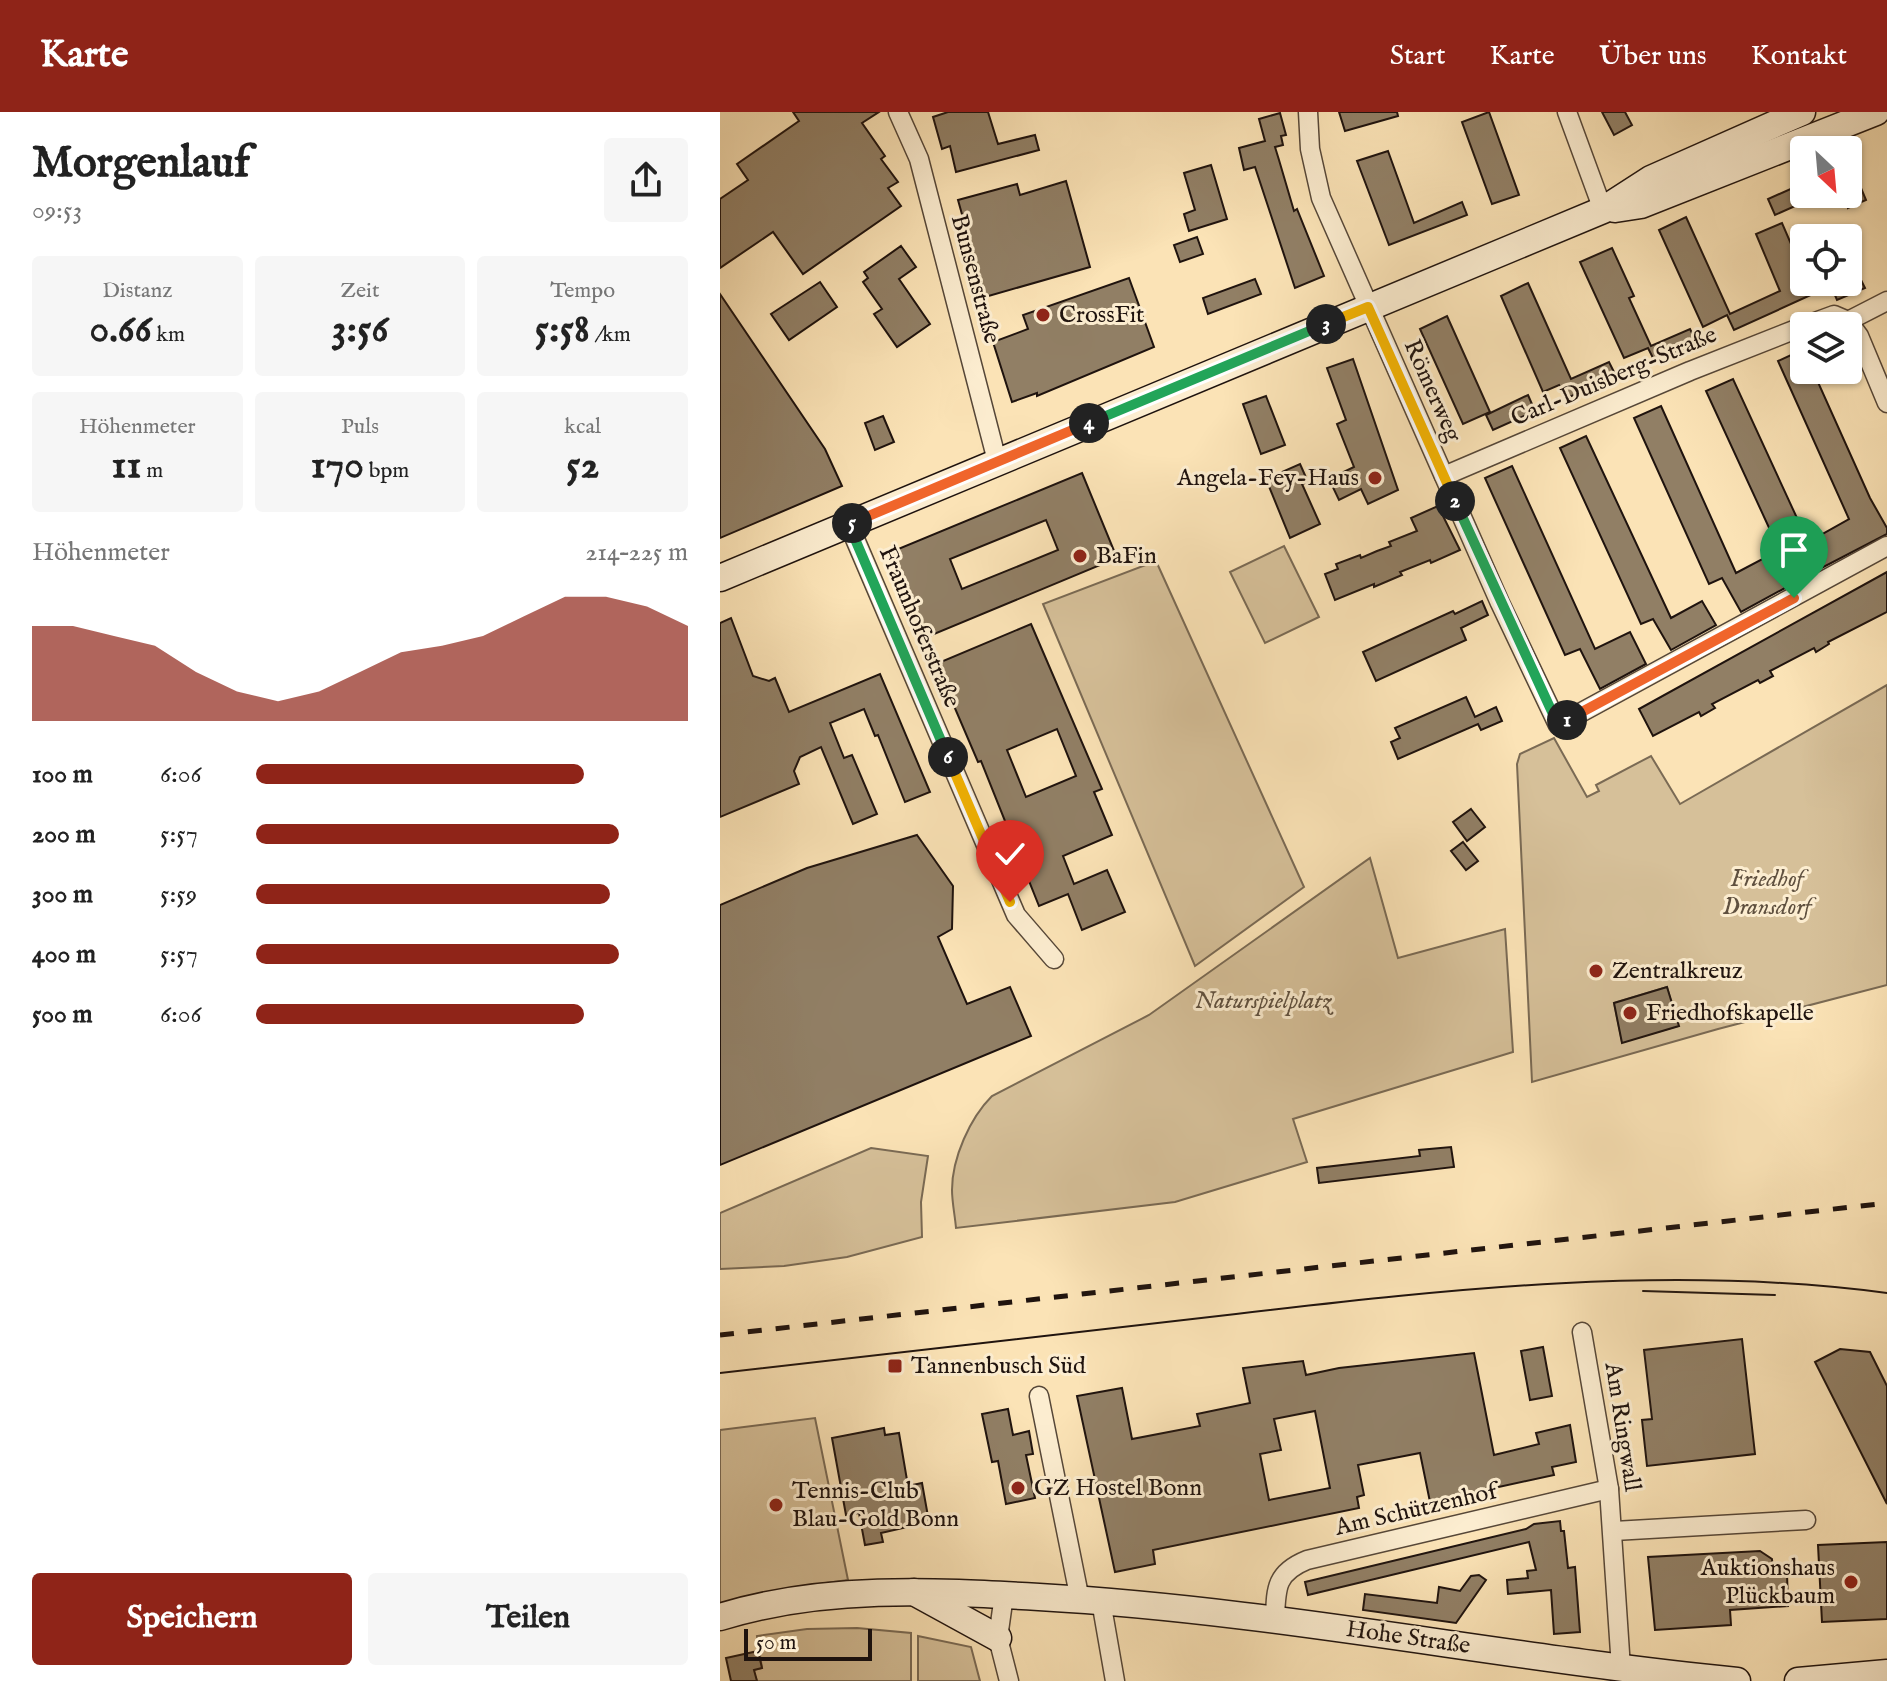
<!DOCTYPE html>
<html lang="de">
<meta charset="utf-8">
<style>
:root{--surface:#fff;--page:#f6f6f6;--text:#222;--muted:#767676;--accent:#8f2418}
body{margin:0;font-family:"IM FELL English",serif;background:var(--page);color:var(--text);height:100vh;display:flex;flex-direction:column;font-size:30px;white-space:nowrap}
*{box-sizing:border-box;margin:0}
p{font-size:26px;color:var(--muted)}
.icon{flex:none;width:44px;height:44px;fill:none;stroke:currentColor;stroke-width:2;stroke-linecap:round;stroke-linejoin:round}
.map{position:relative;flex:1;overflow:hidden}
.details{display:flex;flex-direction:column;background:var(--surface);width:720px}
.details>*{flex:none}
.needle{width:52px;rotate:154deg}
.buttons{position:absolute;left:1070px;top:24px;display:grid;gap:16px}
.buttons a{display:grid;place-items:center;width:72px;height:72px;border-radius:8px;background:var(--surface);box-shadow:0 2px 6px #0004;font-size:40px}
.scale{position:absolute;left:24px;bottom:20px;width:128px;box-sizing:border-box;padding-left:8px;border:4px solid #1f130e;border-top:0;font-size:22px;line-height:28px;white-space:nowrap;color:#1f130e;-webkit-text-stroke:6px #fcedd0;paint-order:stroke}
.pin{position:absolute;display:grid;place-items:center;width:68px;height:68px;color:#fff;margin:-82px -34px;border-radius:50% 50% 50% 0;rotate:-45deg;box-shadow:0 0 8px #0007}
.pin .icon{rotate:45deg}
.km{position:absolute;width:40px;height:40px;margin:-20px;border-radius:50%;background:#222;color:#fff;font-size:22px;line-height:40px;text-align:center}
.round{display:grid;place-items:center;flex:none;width:84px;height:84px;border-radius:8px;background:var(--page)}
.summary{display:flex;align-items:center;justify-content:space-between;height:136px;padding:0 32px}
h1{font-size:44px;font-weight:800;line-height:60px}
.stats{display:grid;grid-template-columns:repeat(3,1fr);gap:12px;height:136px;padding:8px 32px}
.stats div{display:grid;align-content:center;border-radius:8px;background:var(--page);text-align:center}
.stats b{font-size:40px;font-weight:800}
.stats small{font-size:22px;font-weight:400}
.stats p{font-size:22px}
.chart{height:224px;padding:16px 32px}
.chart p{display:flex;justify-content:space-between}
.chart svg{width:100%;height:144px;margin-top:8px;fill:var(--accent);opacity:.7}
.action{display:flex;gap:16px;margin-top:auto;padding:16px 32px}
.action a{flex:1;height:92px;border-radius:8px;background:var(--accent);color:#fff;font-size:32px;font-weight:800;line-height:92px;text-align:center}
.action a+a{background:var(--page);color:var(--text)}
ul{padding:0 32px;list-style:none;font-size:26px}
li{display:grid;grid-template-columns:128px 96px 1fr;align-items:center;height:60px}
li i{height:20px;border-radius:10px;background:var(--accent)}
header{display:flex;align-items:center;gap:48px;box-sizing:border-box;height:112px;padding:0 40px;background:var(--accent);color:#fff}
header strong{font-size:38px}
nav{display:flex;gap:44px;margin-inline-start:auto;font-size:28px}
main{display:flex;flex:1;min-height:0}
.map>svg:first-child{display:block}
</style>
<header>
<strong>Karte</strong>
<nav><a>Start</a><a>Karte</a><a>Über uns</a><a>Kontakt</a></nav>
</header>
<main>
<section class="details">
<div class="summary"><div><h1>Morgenlauf</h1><p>09:53</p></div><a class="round"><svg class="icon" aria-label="share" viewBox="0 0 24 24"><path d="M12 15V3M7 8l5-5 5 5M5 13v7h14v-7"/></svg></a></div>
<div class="stats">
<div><p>Distanz</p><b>0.66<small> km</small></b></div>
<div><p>Zeit</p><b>3:56</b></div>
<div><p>Tempo</p><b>5:58<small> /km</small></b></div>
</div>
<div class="stats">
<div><p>Höhenmeter</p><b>11<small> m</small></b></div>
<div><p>Puls</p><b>170<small> bpm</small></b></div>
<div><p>kcal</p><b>52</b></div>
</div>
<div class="chart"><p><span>Höhenmeter</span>214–225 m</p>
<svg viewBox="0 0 160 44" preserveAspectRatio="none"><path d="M0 44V15L10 15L20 18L30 21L40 29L50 35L60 38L70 35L80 29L90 23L100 21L110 18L120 12L130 6L140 6L150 9L160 15V44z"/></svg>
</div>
<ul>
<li><b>100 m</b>6:06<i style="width:76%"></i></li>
<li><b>200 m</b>5:57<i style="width:84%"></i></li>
<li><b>300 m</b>5:59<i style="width:82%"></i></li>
<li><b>400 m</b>5:57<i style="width:84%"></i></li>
<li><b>500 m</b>6:06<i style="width:76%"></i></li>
</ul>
<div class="action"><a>Speichern</a><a>Teilen</a></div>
</section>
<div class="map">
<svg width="1167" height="1569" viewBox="0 0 1167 1569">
<rect width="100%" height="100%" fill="#fbe3b6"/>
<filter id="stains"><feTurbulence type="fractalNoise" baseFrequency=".0025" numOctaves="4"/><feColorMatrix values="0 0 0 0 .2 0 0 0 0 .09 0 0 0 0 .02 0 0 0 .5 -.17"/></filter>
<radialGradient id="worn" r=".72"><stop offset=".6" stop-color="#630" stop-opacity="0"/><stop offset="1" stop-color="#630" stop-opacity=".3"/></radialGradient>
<!-- green -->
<g fill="#d6c099" stroke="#7a6a54" stroke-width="2" fill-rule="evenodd">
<path d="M564 434 599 505 545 531 510 460Z"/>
<path d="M436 449 584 775 475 854 323 492Z"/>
<path d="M1167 573V873L998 917 812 970 797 652 800 642 834 626 867 685 879 679 876 673 931 644 960 692ZM947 875 958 914 902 930 894 891Z"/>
<path d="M650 746 678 846 785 817 793 940 573 1007 587 1050 455 1090 236 1116C235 1104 232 1090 232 1078 232 1046 250 1006 272 984L429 903Z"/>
<path d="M151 1036 208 1044 201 1090 202 1125 127 1145 64 1154 0 1157V1101Z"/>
<path d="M95 1306 128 1468 76 1475 0 1492V1318Z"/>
<path d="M137 1516 191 1521V1569H37L33 1558 42 1556 37 1524 87 1517Z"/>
<path d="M198 1524 251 1535 260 1569H198Z"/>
</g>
<!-- building -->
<g fill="#917f65" stroke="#1f130e" stroke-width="2" fill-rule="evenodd">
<path d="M73 0H159L142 11 165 44 161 47 178 70 168 76 181 94 83 162 53 120 0 156V87L28 68 17 52 79 9Z"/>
<path d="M228 0H268L278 32 315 23 319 38 236 60 230 34 222 37 213 5Z"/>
<path d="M619 0H677L678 4 625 19Z"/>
<path d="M769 0 799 83 772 92 742 10Z"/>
<path d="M882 0H905L912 13 894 23Z"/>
<path d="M560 1 566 23 561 24 563 33 555 35 559 48 574 99 577 97 604 164 575 176 535 55 524 58 519 36 545 29 539 7Z"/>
<path d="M668 39 694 111 742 90 747 103 669 133 637 49Z"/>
<path d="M1128 45 1146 88 1128 96Z"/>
<path d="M491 53 507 107 469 119 464 102 475 98 464 61Z"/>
<path d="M346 69 370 155 265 185 238 88 297 72 300 83Z"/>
<path d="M1084 71V90L1055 103 1048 87Z"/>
<path d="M966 105 1010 202 1060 179 1036 122 1062 111 1084 162V170H1088L1093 182 1014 218 1007 203 983 215 939 118Z"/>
<path d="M477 125 483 142 460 150 454 133Z"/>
<path d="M181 134 196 155 179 167 210 212 177 235 154 202 162 197 143 170 148 166 144 160Z"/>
<path d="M892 136 914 184 909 186 931 234 970 217 977 231 935 250 928 236 904 246 860 150Z"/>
<path d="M1138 162 1145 176 1117 188 1111 174 1128 170V167Z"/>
<path d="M409 166 434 235 317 284V281L292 290 273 230 308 217 303 203Z"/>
<path d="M535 167 541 182 488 202 483 186Z"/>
<path d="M100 170 117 195 69 228 51 202Z"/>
<path d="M808 171 851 267 889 250 896 264 845 287 839 273 823 280 781 184Z"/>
<path d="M0 182 105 337 122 374 0 426Z"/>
<path d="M727 204 770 300 743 312 700 217Z"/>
<path d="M1084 237V263L1093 259 1150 386 1167 416V422L1090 462 1070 426 1057 433 986 279 1013 267 1088 430 1129 407 1058 249Z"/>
<path d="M633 247 678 378 648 392 641 377 619 388 609 367 634 355 617 312 626 308 607 256Z"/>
<path d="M808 283 815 299 773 318 766 303Z"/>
<path d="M546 284 565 333 541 342 523 292Z"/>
<path d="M941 294 1016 461 1048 444 1065 476 1021 500 1002 466 989 472 914 306Z"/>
<path d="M163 304 174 330 155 338 145 311Z"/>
<path d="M866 324 951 506 982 489 996 513 951 538 933 507 921 512 840 336Z"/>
<path d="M580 352 588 370 582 372 600 412 570 426 546 367Z"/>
<path d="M792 354 875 537 910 520 926 552 880 577 860 537 845 543 765 366Z"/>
<path d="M362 361 397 446 207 525 171 440ZM326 408 338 438 242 477 230 447Z"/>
<path d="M718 394 740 438 711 451 710 448 680 460 682 463 654 475V472L615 488 605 462 618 457 616 452 640 443 641 446 657 439 671 434 669 430 697 419 691 406Z"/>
<path d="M1167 460V500L1108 530 1109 532 1096 540 1094 536 1050 559 1053 564 1040 571 1038 568 992 592 995 596 981 604 979 600 933 624 919 597Z"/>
<path d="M762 489 768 503 741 516 746 528 656 569 643 540 733 499 735 502Z"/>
<path d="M11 506 33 564 49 569 55 566 69 600 160 562 210 680 185 690 158 623 155 624 144 597 110 611 124 646 132 643 157 702 133 712 101 635 80 645 74 659 79 672 0 705V511Z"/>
<path d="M311 512 382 677 374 680 392 723 343 744 354 772 387 758 405 800 362 818 348 782 319 794 261 649 258 650 216 552ZM337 617 356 664 306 685 287 638Z"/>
<path d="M746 585 755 605 776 595 782 609 761 618 758 612 678 647 671 630 680 626 675 616Z"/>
<path d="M751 697 765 715 747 729 733 710Z"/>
<path d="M197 723 233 774 232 817 218 825 247 892 290 875 311 924 0 1053V793L87 756Z"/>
<path d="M743 730 758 749 746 758 731 739Z"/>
<path d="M947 875 959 914 902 931 894 891Z"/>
<path d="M731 1035 734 1055 599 1071 597 1056 700 1044 699 1038Z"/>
<path d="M1022 1227 1035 1342 927 1354 922 1308 932 1307 924 1238Z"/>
<path d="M823 1235 832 1284 810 1288 801 1239Z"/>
<path d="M1120 1237 1150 1240 1167 1274V1392L1095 1250Z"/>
<path d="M754 1241 774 1343 819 1332 816 1321 850 1313 856 1350 832 1355 834 1363 710 1390 700 1341 638 1353 644 1383 637 1385 639 1396 433 1438 435 1452 395 1460 357 1284 402 1276 412 1327 480 1314 477 1302 530 1291 523 1256 583 1249 586 1263 619 1256ZM595 1299 610 1376 549 1388 540 1342 561 1338 554 1307Z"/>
<path d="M288 1297 293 1323 309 1319 313 1342 306 1343 315 1386 286 1392 278 1349 272 1350 262 1302Z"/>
<path d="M164 1316 165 1323 179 1321 188 1374 202 1371 209 1410 161 1421 163 1430 145 1433 139 1401 126 1403 112 1326Z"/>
<path d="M840 1409 841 1419H844L848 1456 855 1455 860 1520 834 1522 831 1478 788 1482 787 1468 808 1466 807 1459 816 1458 809 1430 588 1483 585 1470 806 1417 814 1412Z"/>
<path d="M1167 1430V1507L1102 1510 1098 1433Z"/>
<path d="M1040 1439 1052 1447 1053 1462 1067 1461 1068 1494 1010 1498 1011 1513 935 1518 928 1445Z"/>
<path d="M759 1463 766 1468 736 1511 643 1498 645 1482 717 1491 719 1475 740 1479 751 1464Z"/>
<path d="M38 1539 42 1556 34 1558 37 1569H11L6 1546Z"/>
</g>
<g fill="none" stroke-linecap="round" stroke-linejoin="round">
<defs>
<g id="street">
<path d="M178 0 199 47 277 349"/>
<path d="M588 0 590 37 601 86 780 491 838 613 1167 434"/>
<path d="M847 0 883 98"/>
<path d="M1128 209 1167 189"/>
<path d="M1084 214 1114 203 1128 209 1139 224 1167 291"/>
<path d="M724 364 970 259 1084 214"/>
<path d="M129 413 296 803 334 847"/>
<path d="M862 1220 889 1377 901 1556"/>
<path d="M319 1284 360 1488"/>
<path d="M894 1419 1086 1408"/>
<path d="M284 1483 278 1526 289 1569"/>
<path d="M381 1489 395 1569"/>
<path d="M555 1508C556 1477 555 1461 587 1448L889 1377"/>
</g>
<g id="secondary">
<path d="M895 97 921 93 1156 0"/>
<path d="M0 466 883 98 931 67 1082 0"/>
<path d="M194 1480 278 1526"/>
<path d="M0 1505C103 1473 212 1479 319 1485 553 1498 784 1546 1017 1569"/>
<path d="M1078 1569 1167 1561"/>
</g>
</defs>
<!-- street casing -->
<use href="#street" stroke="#564738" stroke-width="21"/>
<!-- secondary casing -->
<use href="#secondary" stroke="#1f130e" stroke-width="29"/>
<!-- street -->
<use href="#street" stroke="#fcedd0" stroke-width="18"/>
<!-- secondary -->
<use href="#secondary" stroke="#fcedd0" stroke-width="26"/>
<!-- tram -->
<g stroke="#1f130e" stroke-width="2">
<path d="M923 1179 1055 1183"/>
<path d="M0 1261C172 1242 344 1222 516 1202 732 1177 950 1152 1167 1181"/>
</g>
<!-- rail -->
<path stroke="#1f130e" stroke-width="5" stroke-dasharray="14 14" stroke-linecap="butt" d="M0 1223 1167 1091"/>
</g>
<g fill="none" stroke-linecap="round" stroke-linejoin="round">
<defs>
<path id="split-1" d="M847 608 1074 486"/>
<path id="split-2" d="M735 389 838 613 847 608"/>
<path id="split-3" d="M606 212 648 195 735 389"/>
<path id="split-4" d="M369 311 606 212"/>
<path id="split-5" d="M132 411 369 311"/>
<path id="split-6" d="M132 411 129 413 228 645"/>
<path id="split-7" d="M228 645 290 790"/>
</defs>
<!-- split-1 casing -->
<use href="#split-1" stroke="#fff" stroke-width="16"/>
<!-- split-2 casing -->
<use href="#split-2" stroke="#fff" stroke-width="16"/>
<!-- split-3 casing -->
<use href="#split-3" stroke="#fff" stroke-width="16"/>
<!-- split-4 casing -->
<use href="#split-4" stroke="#fff" stroke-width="16"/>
<!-- split-5 casing -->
<use href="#split-5" stroke="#fff" stroke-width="16"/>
<!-- split-6 casing -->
<use href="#split-6" stroke="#fff" stroke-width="16"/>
<!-- split-7 casing -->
<use href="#split-7" stroke="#fff" stroke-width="16"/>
<!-- split-1 -->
<use href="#split-1" stroke="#f0652b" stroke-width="10"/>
<!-- split-2 -->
<use href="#split-2" stroke="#22a559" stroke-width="10"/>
<!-- split-3 -->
<use href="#split-3" stroke="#f5b400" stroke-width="10"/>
<!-- split-4 -->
<use href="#split-4" stroke="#22a559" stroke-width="10"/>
<!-- split-5 -->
<use href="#split-5" stroke="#f0652b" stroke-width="10"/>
<!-- split-6 -->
<use href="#split-6" stroke="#22a559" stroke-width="10"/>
<!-- split-7 -->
<use href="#split-7" stroke="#f5b400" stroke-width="10"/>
</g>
<!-- markers -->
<g fill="#8f2418" stroke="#fcedd0" stroke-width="3">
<circle cx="323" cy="203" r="8"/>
<circle cx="655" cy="366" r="8"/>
<circle cx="360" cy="444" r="8"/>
<circle cx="876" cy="859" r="8"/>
<circle cx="910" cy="901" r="8"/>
<rect x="167" y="1246" width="16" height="16" rx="4"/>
<circle cx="298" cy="1376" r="8"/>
<circle cx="56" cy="1393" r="8"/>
<circle cx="1131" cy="1470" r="8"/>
</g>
<g text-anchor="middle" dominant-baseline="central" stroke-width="6" stroke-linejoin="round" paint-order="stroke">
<!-- street labels -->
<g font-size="24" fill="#1f130e" stroke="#fcedd0">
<text transform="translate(255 167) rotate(75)">Bunsenstraße</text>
<text transform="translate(894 265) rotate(-23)">Carl-Duisberg-Straße</text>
<text transform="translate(712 279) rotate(66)">Römerweg</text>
<text transform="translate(199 515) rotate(67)">Fraunhoferstraße</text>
<text transform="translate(902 1315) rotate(81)">Am Ringwall</text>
<text transform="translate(696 1398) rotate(-13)">Am Schützenhof</text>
<text transform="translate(688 1526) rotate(8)">Hohe Straße</text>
</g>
<!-- poi labels -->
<g font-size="24" fill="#1f130e" stroke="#fcedd0" text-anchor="start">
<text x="339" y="203">CrossFit</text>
<text x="639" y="366" text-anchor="end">Angela-Fey-Haus</text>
<text x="376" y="444">BaFin</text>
<text x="892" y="859">Zentralkreuz</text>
<text x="926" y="901">Friedhofskapelle</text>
<text x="191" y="1254">Tannenbusch Süd</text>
<text x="314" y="1376">GZ Hostel Bonn</text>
<text x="72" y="1379">Tennis-Club<tspan x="72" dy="28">Blau-Gold Bonn</tspan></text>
<text x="1115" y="1456" text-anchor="end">Auktionshaus<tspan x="1115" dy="28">Plückbaum</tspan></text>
</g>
<!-- park labels -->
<g font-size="24" font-style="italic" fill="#5f503f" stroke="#fcedd0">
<text x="1047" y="767">Friedhof<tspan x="1047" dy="28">Dransdorf</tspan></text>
<text x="543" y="889">Naturspielplatz</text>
</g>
</g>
<rect width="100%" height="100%" filter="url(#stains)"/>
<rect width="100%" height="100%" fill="url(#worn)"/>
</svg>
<div class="buttons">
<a><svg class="needle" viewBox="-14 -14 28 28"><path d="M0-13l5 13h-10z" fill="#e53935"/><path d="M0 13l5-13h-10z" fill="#767676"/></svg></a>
<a><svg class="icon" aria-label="locate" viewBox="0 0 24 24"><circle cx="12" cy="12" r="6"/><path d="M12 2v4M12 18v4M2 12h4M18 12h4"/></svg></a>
<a><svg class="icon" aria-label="layers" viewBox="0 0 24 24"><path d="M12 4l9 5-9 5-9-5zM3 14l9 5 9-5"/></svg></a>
</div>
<div class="scale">50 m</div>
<div class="pin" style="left:1074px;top:486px;background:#1e9e55"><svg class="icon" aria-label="arrive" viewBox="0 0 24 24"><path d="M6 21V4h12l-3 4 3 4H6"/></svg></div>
<div class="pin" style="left:290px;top:790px;background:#d93025"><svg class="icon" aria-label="check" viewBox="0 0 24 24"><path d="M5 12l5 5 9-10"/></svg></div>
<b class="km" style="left:847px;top:608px">1</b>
<b class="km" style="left:735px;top:389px">2</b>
<b class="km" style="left:606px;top:212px">3</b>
<b class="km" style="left:369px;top:311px">4</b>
<b class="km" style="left:132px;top:411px">5</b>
<b class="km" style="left:228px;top:645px">6</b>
</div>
</main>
